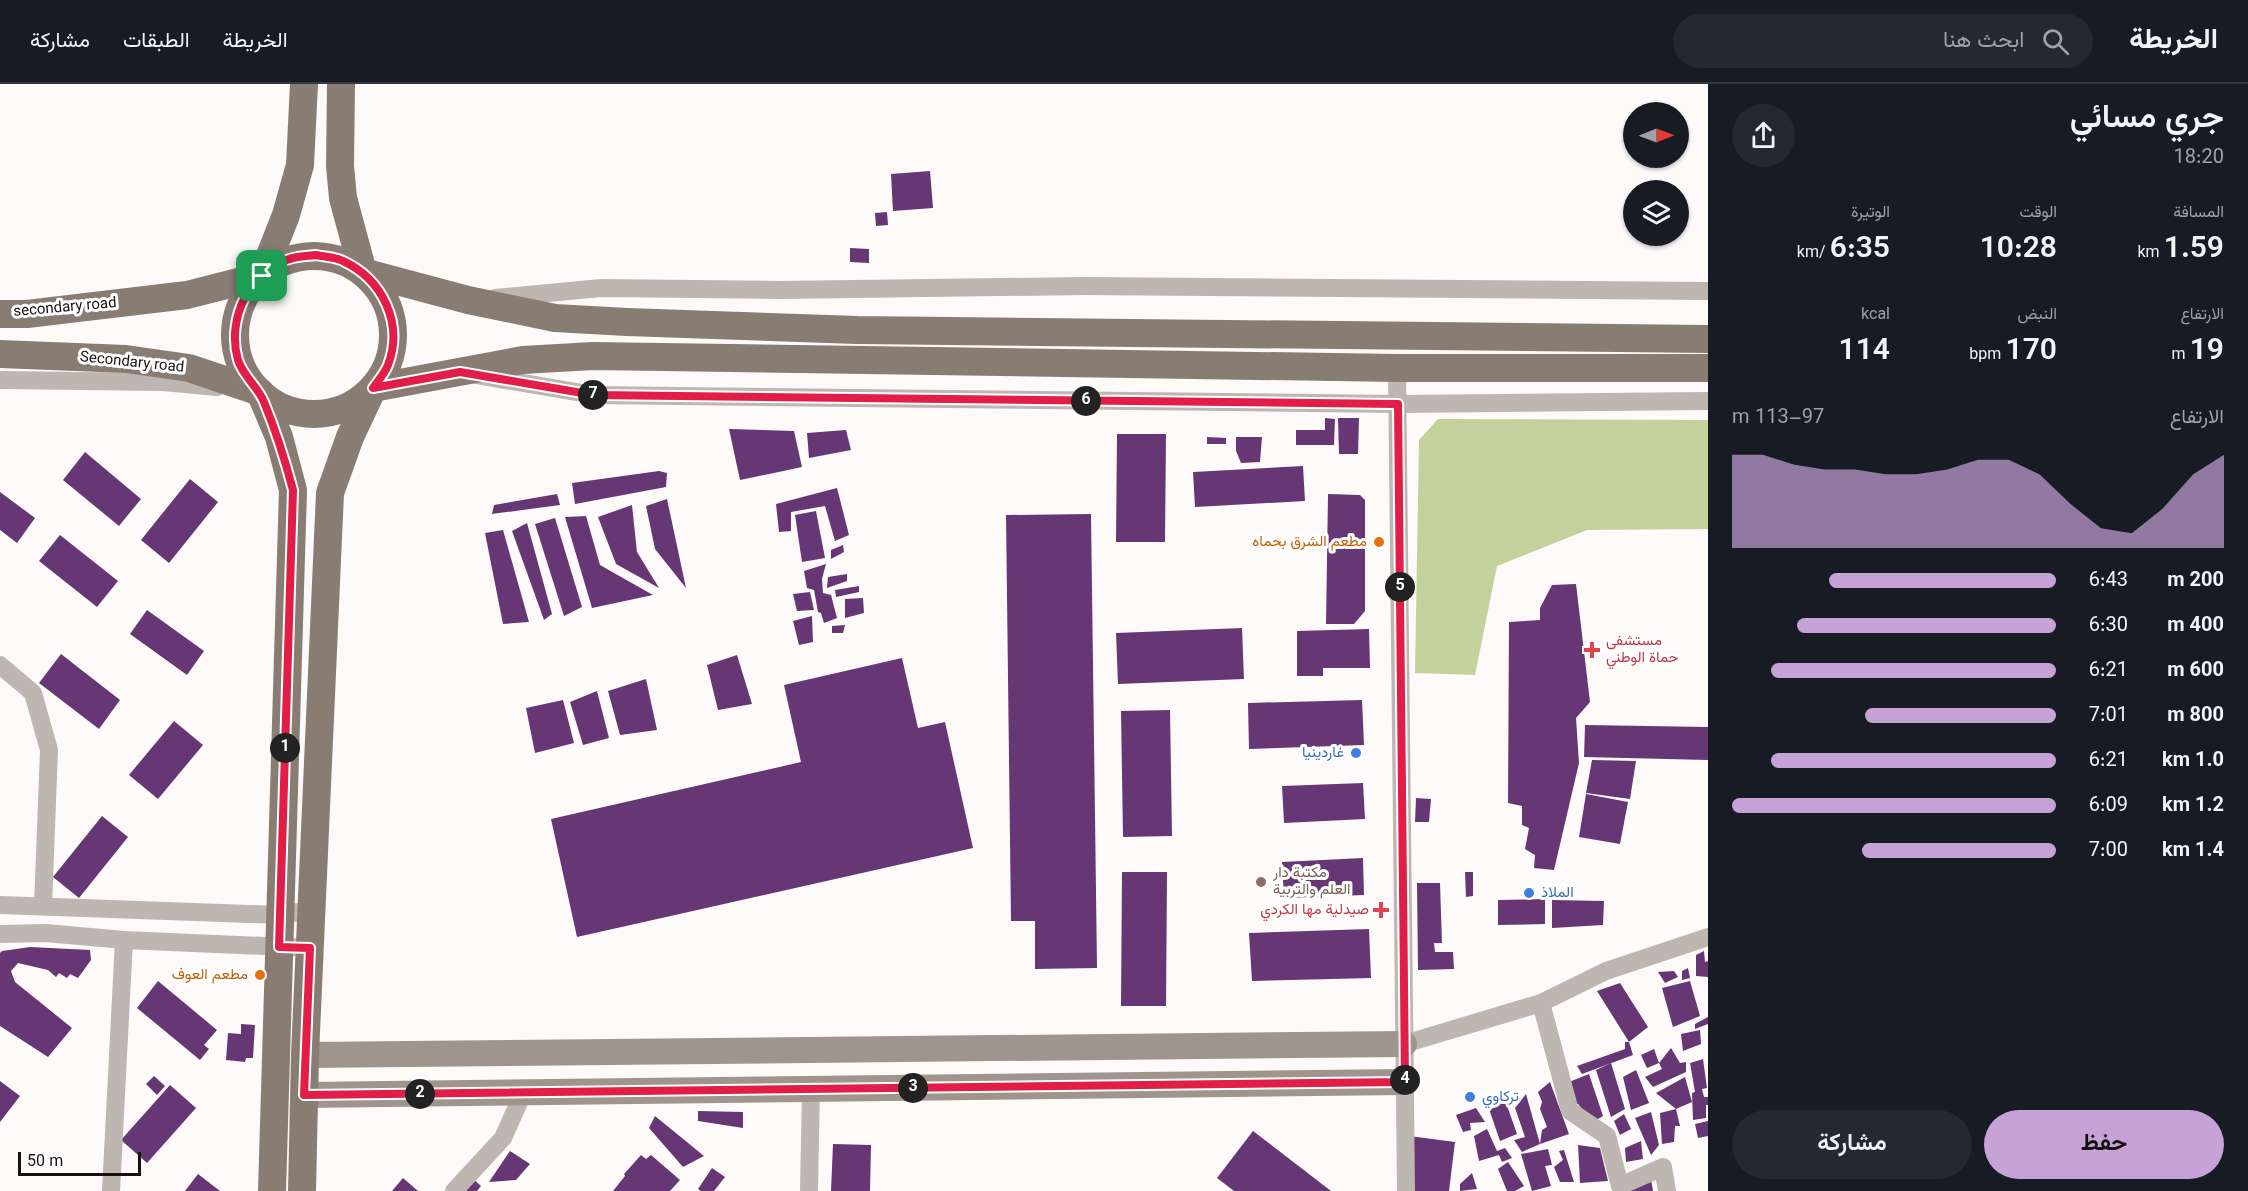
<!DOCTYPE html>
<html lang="ar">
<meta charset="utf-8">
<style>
:root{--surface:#171b24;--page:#242831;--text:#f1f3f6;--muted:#9ea1a6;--line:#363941;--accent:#c6a2d6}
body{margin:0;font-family:Georgia,Vazirmatn,serif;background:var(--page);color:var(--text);direction:rtl;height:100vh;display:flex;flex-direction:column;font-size:22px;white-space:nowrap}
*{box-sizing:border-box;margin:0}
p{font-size:20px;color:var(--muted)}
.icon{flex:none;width:33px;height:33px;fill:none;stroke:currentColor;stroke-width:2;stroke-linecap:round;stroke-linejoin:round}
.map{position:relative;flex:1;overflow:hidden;direction:ltr}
.panel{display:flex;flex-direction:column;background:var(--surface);width:540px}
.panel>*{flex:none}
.needle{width:39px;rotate:89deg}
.controls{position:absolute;left:1623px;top:18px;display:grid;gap:12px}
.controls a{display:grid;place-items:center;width:66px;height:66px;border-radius:50%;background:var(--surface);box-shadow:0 2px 4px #0004;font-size:30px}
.scale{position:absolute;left:18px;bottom:15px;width:123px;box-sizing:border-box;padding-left:6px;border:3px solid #18110f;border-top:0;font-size:16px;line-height:21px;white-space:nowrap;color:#18110f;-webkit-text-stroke:4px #fff;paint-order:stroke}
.pin{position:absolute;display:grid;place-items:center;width:51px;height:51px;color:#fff;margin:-26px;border-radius:12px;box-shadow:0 3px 9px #0006}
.km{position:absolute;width:30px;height:30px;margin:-15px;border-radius:50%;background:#222;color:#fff;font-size:16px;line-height:30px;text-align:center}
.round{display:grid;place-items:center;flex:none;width:63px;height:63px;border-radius:32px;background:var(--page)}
.head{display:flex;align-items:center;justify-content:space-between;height:102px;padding:0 24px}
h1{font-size:33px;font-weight:600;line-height:45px}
.stats{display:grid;grid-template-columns:repeat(3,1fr);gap:9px;height:102px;padding:6px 24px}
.stats div{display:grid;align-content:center}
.stats b{font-size:30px;font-weight:600}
.stats small{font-size:16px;font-weight:400}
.stats p{font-size:16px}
.chart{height:168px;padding:12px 24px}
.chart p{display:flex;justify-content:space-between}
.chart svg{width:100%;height:108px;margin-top:6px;fill:var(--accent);opacity:.7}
.button{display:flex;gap:12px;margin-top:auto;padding:12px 24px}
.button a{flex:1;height:69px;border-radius:36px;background:var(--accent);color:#111;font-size:24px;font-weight:600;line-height:69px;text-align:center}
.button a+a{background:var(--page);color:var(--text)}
ul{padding:0 24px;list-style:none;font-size:20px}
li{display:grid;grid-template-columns:96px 72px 1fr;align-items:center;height:45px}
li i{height:15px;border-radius:8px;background:var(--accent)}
header{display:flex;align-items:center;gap:36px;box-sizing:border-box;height:84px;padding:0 30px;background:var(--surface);border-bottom:2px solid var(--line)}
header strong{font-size:28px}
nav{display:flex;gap:33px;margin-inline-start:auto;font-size:21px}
.search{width:420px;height:54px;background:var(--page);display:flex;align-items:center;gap:15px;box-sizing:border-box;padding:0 21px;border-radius:33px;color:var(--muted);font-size:22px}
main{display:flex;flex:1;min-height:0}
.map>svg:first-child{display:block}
</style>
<header>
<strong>الخريطة</strong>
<div class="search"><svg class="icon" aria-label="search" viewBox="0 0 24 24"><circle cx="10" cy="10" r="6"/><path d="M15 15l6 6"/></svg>ابحث هنا</div>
<nav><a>الخريطة</a><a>الطبقات</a><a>مشاركة</a></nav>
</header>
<main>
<section class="panel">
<div class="head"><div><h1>جري مسائي</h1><p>18:20</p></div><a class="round"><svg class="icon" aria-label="share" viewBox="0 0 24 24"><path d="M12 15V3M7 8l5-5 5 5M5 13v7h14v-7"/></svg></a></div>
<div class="stats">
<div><p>المسافة</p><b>1.59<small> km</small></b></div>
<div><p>الوقت</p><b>10:28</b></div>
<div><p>الوتيرة</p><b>6:35<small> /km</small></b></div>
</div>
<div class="stats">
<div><p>الارتفاع</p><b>19<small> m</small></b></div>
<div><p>النبض</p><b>170<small> bpm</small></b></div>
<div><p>kcal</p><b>114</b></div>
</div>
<div class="chart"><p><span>الارتفاع</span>97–113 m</p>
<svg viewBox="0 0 160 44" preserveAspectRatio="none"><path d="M0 44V6L10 6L20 10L30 12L40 12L50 14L60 14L70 12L80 8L90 8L100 14L110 26L120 36L130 38L140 28L150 14L160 6V44z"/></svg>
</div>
<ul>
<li><b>200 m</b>6:43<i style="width:70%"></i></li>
<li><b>400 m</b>6:30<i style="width:80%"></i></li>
<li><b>600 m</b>6:21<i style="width:88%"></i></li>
<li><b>800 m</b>7:01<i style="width:59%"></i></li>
<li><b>1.0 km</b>6:21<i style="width:88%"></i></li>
<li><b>1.2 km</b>6:09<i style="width:100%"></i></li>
<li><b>1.4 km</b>7:00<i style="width:60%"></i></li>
</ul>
<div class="button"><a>حفظ</a><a>مشاركة</a></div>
</section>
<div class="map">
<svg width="1708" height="1107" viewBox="0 0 1708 1107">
<rect width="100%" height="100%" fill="#fefaf9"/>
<!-- green -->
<path fill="#c3d29d" d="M1438 335 1708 336V445L1587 446 1497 482 1475 591 1415 589 1419 356Z"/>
<!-- building -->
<g fill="#663774">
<path d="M930 87 933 124 893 127 891 90Z"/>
<path d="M887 128 888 141 876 142 875 129Z"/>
<path d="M850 164 869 165V179L850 178Z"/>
<path d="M1325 334 1335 335 1334 361H1296V346H1325Z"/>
<path d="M1338 334H1359L1358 370H1339Z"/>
<path d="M729 345 794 347 802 383 740 396Z"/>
<path d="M846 346 851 366 809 374 807 349Z"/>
<path d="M1117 350H1166L1165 458H1116Z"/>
<path d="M1207 353 1226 354V360H1207Z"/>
<path d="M1236 353H1262L1260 378 1241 379 1236 367Z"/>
<path d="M85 368 141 415 119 442 63 396Z"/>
<path d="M1303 382 1305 417 1195 423 1193 388Z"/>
<path d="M659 387 667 389 666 403 575 420 572 399Z"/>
<path d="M190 395 218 418 169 479 141 456Z"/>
<path d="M837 404 849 451 835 457 825 422 791 428V447L779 448 776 420Z"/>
<path d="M0 408 35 434 17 459 0 446Z"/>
<path d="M557 410 560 421 492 430 494 421Z"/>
<path d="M1328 410 1360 411 1365 416V527L1354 540H1326Z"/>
<path d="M667 415 686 504 655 465 646 422Z"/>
<path d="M632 421 637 468 659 504 616 480 598 433Z"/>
<path d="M816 427 825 474 802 478 795 431Z"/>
<path d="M1091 430 1097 884 1035 885V837H1011L1006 431Z"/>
<path d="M586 432 600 481 653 511 592 524 565 433Z"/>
<path d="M555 434 582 523 564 532 535 440Z"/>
<path d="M527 439 552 530 544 536 512 447Z"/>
<path d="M503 446 529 538 503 540 485 449Z"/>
<path d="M60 451 118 497 97 523 39 477Z"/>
<path d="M843 461 844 468 831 475V466Z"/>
<path d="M826 480 822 495 823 509 831 511 837 534 824 539 821 529 818 528 814 506 807 504 804 487Z"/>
<path d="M847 490V497L827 504 828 493Z"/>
<path d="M1576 500 1590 618 1576 634 1579 679 1554 786 1534 784 1535 771 1525 765 1529 744 1522 741V722L1508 719 1509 538 1540 536V524L1552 501Z"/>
<path d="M859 502V508L836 513 835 506Z"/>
<path d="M810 508 814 526 797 527 793 510Z"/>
<path d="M863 514 864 529 845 534V515Z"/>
<path d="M147 526 204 567 187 591 130 550Z"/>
<path d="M812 532 813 558 799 561 793 537Z"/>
<path d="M845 541 843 549H832V542Z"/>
<path d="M1242 544 1244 595 1118 600 1116 549Z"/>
<path d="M1369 545 1370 584H1323V592H1297V547Z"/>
<path d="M61 570 120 616 99 645 39 599Z"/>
<path d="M737 571 752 620 718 626 707 581Z"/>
<path d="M902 574 918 644 945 638 973 764 577 853 551 735 801 678 784 601Z"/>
<path d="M646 595 657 646 620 651 608 607Z"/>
<path d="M597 607 609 654 583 661 570 618Z"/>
<path d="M563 616 574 659 535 669 526 624Z"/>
<path d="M1362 616 1364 661 1249 665 1248 619Z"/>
<path d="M1170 626 1172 752 1123 753 1121 627Z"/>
<path d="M174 637 203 661 158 715 129 691Z"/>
<path d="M1585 641 1708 643V676L1584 673Z"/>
<path d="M1592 676 1636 677 1630 715 1586 709Z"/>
<path d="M1363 699 1365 735 1284 739 1282 702Z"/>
<path d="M1586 710 1628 718 1620 760 1579 753Z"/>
<path d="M1416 714 1431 715 1429 738H1415Z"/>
<path d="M102 732 128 753 79 814 53 793Z"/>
<path d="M1363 774 1364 811 1284 814 1282 778Z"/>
<path d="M1122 788H1167L1166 922H1121Z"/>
<path d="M1465 788H1473V812L1466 813Z"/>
<path d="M1417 799H1440L1442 859H1434L1435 868H1453L1454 885 1418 886Z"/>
<path d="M1545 815V840L1498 841V816Z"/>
<path d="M1552 816 1604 817 1603 841 1552 844Z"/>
<path d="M1369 845 1371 894 1252 897 1249 849Z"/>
<path d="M30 863 90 866 91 876 78 894 70 890 67 894 59 889 56 893 48 886 18 879 11 887 15 898 72 944 48 973 0 942V869L2 867Z"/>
<path d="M1704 867 1705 878 1708 877V893L1696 892V871Z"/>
<path d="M1688 884 1690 894 1682 896V887Z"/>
<path d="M1674 887 1678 893 1665 899 1658 888Z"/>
<path d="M158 897 217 946 204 961 209 965 200 976 137 924Z"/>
<path d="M1690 897 1700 932 1673 943 1662 904Z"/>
<path d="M1620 899 1648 943 1629 958 1597 907Z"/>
<path d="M1708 933V940L1695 945V940Z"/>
<path d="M241 940 255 941 253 974H246L245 978 226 976 228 949 241 950Z"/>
<path d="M1700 946 1701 960 1683 967 1681 950Z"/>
<path d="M1625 958H1629L1633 971 1582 990 1577 982 1625 965Z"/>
<path d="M1671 964 1680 979 1686 978V988L1653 1003 1645 993 1662 985 1659 979Z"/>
<path d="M1654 965 1659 979 1647 984 1641 971Z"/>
<path d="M1703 975 1707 1004 1702 1005 1704 1013H1708V1021H1706V1034L1693 1036 1692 1009 1695 1008 1690 979Z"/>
<path d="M1611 979 1625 1025 1611 1033 1596 986Z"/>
<path d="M1636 986 1649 1019 1631 1026 1623 993Z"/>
<path d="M1589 990 1603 1032 1593 1038 1578 1020 1570 1019 1564 1000Z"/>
<path d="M154 992 165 1002 157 1011 146 1000Z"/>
<path d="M1685 993 1692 1018 1676 1025 1656 1009Z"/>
<path d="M0 997 20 1012 0 1038Z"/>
<path d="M1550 998 1569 1050 1540 1060 1542 1046 1547 1043 1540 1025 1542 1018 1538 1008Z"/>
<path d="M170 1001 196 1024 147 1079 121 1056Z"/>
<path d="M1526 1010 1540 1060 1522 1068 1514 1056 1525 1053 1515 1024Z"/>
<path d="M1505 1016 1517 1050 1500 1057 1488 1022Z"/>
<path d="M1476 1024 1485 1038 1470 1039 1471 1046 1463 1048 1456 1031Z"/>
<path d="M1676 1025 1680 1042H1675L1674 1058 1662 1060 1660 1029Z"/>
<path d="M698 1027 743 1028V1044L698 1037Z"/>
<path d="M1651 1028 1659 1061 1651 1071 1635 1034Z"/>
<path d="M1624 1030 1631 1045 1620 1051 1614 1037Z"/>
<path d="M655 1032 704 1072 683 1083 649 1044Z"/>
<path d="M1708 1037V1052L1698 1054 1695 1040Z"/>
<path d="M1487 1045 1497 1067 1505 1064 1512 1074 1502 1078 1499 1071 1479 1077 1474 1052Z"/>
<path d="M1253 1047 1331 1107H1234L1217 1094Z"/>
<path d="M1409 1052 1455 1058 1449 1107H1411Z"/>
<path d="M1641 1057 1643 1075 1626 1078 1625 1064Z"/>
<path d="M833 1060 871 1061 870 1107H831Z"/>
<path d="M1578 1061 1600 1064 1608 1097 1580 1099Z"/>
<path d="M1548 1065 1552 1081 1545 1082 1551 1102 1532 1107 1521 1070Z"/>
<path d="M1564 1066 1574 1098H1560L1554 1083 1563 1076 1559 1067Z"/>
<path d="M510 1067 530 1080 516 1096 489 1098Z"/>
<path d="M641 1071 646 1075 651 1071 680 1096 670 1107H613L625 1092 624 1090Z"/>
<path d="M1508 1078 1524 1102 1515 1107H1507L1498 1085Z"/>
<path d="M712 1084 725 1093 714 1107H701L698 1105Z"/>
<path d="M1472 1089 1477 1105 1460 1107V1100Z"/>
<path d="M198 1090 220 1107H185Z"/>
<path d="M403 1094 418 1107H392Z"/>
<path d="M473 1095 481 1102 477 1107H462Z"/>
<path d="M1651 1095 1653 1107H1627Z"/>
</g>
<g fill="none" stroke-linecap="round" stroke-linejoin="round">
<!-- street -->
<g stroke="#bdb6b1" stroke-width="18">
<path d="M495 214 601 204 781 206 1084 202 1708 207"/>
<path d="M1397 284 1406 1107"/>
<path d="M476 291 594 311 1398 320 1708 317"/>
<path d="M0 296 163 298 217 303"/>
<path d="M0 581 33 609 49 666 43 822"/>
<path d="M0 821 280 831 312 826"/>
<path d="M0 850 46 849 124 856 310 864"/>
<path d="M1541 919 1570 1027 1607 1052 1620 1102 1663 1083 1667 1107"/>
<path d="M1404 960 1541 919 1606 887 1708 853"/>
<path d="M111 1107 124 856"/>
<path d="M454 1107 503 1054 523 1009"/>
<path d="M809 1107 811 1005"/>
</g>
<!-- secondary -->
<g stroke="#9f958d" stroke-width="26">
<path d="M305 971 1404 960"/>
<path d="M304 1011 1405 998"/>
</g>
<!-- primary -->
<g stroke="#897d73" stroke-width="28">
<path d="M341 0 340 82 343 114 363 188 468 216 555 234 627 238 857 246 1708 255"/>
<circle cx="314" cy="251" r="79"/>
<path d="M0 230H27L187 211 262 192 286 131 300 81 304 0"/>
<path d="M0 270 126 275 189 284 260 308 279 353 293 406 272 1107"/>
<path d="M302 1107 305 971 330 409 350 353 373 304 523 276 593 272 1397 284H1708"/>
</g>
</g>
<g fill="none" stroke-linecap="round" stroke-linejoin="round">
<defs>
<path id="route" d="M316 171C325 173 335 173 343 177 382 195 404 239 388 281 385 289 378 297 373 304L460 288 594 311 1398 320 1405 998 304 1011 310 864 279 863 293 406C285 376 276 347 264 318 258 303 243 292 238 276 226 235 250 184 293 174 301 172 309 172 316 171Z"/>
</defs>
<!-- route casing -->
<use href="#route" stroke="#fff" stroke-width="12"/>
<!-- route -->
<use href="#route" stroke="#e11d48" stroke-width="8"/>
</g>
<!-- markers -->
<g fill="#e8710a" stroke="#fff" stroke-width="2">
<circle cx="1379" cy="458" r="6"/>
<circle cx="260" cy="891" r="6"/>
</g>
<g fill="#e0444e" stroke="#fff" stroke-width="2">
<path d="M1589 557h6v6h6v6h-6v6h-6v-6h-6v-6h6z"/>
<path d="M1378 817h6v6h6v6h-6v6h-6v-6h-6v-6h6z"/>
</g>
<g fill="#3f7fe0" stroke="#fff" stroke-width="2">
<circle cx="1356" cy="669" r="6"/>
<circle cx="1529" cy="809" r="6"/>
<circle cx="1470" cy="1013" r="6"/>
</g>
<circle fill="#8d6e63" stroke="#fff" stroke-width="2" cx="1261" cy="798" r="6"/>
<g text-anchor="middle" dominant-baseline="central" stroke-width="6" stroke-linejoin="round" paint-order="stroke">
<!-- street labels -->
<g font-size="15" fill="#18110f" stroke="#fff">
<text transform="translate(65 224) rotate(-5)">secondary road</text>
<text transform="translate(132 279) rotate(6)">Secondary road</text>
</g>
<!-- food labels -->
<g font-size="15" fill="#c56008" stroke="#fff" text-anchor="end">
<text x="1367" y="458">مطعم الشرق بحماه</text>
<text x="248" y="891">مطعم العوف</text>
</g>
<!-- health labels -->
<g font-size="15" fill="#be3a42" stroke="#fff" text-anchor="start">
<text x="1606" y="557">مستشفى<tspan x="1606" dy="17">حماة الوطني</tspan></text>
<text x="1369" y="826" text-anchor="end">صيدلية مها الكردي</text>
</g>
<!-- shop labels -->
<g font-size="15" fill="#366cbe" stroke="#fff" text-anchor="start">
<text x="1344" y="669" text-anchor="end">غاردينيا</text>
<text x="1541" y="809">الملاذ</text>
<text x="1482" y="1013">تركاوي</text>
</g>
<!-- education labels -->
<g font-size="15" fill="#785e54" stroke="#fff" text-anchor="start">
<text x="1273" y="789">مكتبة دار<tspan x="1273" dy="17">العلم والتربية</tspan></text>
</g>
</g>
</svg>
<div class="controls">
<a><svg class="needle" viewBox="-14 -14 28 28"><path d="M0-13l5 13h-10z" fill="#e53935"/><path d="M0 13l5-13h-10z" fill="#9ea1a6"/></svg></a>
<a><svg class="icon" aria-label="layers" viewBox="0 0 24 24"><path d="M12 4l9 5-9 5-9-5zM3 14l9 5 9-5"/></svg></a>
</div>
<div class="scale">50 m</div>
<div class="pin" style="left:262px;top:192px;background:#1e9e55"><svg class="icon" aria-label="arrive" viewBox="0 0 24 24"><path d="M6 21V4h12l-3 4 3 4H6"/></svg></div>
<b class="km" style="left:285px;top:664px">1</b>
<b class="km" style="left:420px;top:1010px">2</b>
<b class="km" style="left:913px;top:1004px">3</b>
<b class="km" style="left:1405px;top:996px">4</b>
<b class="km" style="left:1400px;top:503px">5</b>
<b class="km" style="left:1086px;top:317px">6</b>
<b class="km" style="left:593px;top:311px">7</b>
</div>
</main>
